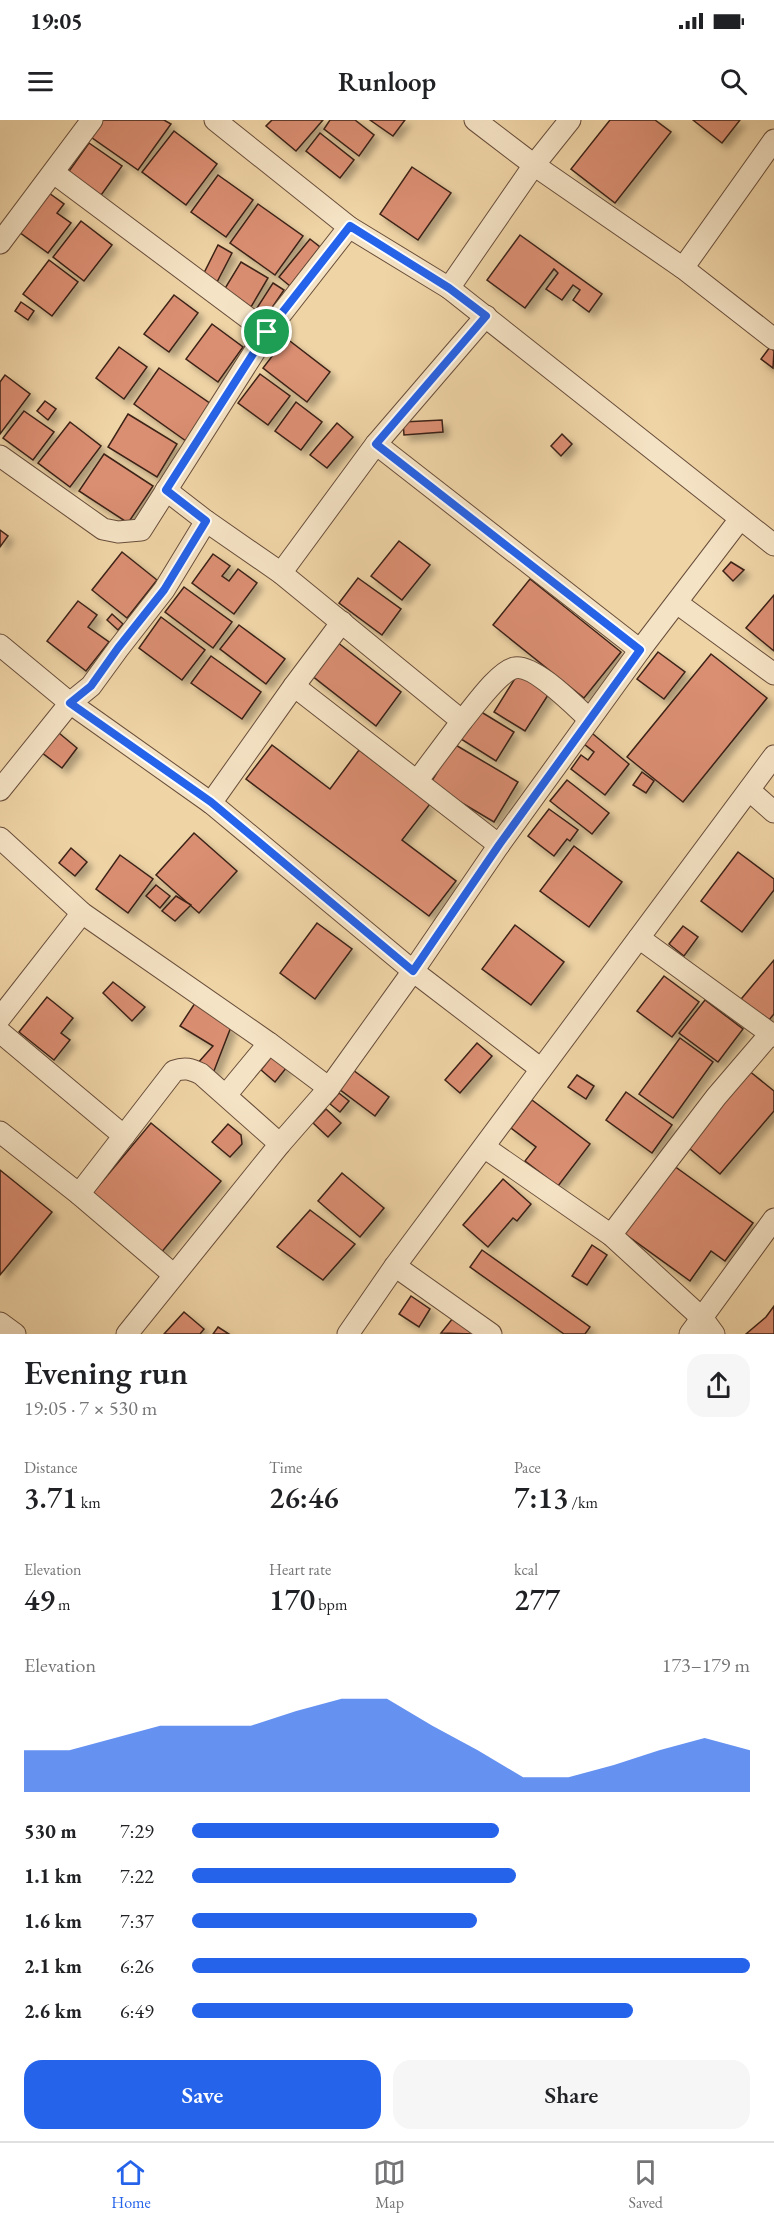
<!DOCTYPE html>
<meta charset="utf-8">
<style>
:root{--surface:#fff;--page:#f6f6f6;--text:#202124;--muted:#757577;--line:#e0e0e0;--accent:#2563eb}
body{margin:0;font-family:"EB Garamond",serif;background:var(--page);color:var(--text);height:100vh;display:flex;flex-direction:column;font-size:22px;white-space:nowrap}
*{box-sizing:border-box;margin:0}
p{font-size:20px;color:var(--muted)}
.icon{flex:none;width:33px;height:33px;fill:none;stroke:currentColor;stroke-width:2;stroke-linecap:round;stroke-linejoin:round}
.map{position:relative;height:1214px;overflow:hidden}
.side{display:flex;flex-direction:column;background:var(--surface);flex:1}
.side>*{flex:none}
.pin{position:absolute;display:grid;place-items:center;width:51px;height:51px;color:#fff;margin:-26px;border:3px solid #fff;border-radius:50%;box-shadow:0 2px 6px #0007}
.round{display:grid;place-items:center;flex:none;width:63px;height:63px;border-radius:18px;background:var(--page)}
.headline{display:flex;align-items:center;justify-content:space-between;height:102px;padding:0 24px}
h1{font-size:33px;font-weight:600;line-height:45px}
.stats{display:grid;grid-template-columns:repeat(3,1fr);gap:9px;height:102px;padding:6px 24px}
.stats div{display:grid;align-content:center}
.stats b{font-size:30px;font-weight:600}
.stats small{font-size:16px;font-weight:400}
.stats p{font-size:16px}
.chart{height:168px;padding:12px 24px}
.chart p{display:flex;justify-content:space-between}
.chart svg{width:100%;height:108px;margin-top:6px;fill:var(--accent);opacity:.7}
.action{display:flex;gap:12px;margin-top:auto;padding:12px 24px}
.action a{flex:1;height:69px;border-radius:18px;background:var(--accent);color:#fff;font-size:24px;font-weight:600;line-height:69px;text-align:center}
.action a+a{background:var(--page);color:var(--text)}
ul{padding:0 24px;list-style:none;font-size:20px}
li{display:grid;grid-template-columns:96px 72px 1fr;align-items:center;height:45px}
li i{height:15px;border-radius:8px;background:var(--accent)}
.status{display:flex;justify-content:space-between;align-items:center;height:42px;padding:0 30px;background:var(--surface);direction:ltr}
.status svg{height:16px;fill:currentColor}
header{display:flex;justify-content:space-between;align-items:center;height:78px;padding:0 24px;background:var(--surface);font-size:27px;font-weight:600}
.tabs{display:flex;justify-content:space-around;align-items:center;height:84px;border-top:2px solid var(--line);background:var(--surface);font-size:16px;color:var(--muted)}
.tabs a{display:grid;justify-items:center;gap:3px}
.tabs .active{color:var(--accent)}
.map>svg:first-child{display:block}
</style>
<div class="status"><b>19:05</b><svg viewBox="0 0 49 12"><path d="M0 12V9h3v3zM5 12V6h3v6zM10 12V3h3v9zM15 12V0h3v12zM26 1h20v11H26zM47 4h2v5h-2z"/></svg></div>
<header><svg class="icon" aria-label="menu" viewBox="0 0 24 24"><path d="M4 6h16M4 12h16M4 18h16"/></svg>Runloop<svg class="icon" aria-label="search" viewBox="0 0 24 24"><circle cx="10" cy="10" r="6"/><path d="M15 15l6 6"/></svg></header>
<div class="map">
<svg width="774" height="1214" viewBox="0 0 774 1214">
<defs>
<filter id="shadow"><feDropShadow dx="5.5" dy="5.5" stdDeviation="3" flood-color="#0004"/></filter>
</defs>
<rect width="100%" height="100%" fill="#efd4a6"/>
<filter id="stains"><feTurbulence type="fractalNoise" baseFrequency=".00333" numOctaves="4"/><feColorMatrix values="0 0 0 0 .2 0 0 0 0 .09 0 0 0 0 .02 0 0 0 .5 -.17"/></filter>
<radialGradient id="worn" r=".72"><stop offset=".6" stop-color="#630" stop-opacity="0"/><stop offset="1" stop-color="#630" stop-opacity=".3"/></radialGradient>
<!-- building -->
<g fill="#da8e72" stroke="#3c2217" stroke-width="1.5" filter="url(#shadow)">
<path d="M98 0H164L171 4 138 50 88 15Z"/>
<path d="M272 0H323L296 31 266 6Z"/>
<path d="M330 0H355L374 15 359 36 324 9Z"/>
<path d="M370 0H405L393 16Z"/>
<path d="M610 0H655L671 12 615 83 571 49Z"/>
<path d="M693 0H740L722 23Z"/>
<path d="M174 11 217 44 186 85 142 52Z"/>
<path d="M320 13 354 40 340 58 306 31Z"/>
<path d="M89 23 122 46 99 78 67 54Z"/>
<path d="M412 47 451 73 418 120 380 94Z"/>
<path d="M218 55 253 80 226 117 191 92Z"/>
<path d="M49 73 64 84 57 93 71 103 48 133 19 112Z"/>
<path d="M258 84 303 116 275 155 230 123Z"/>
<path d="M81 101 112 125 84 161 53 137Z"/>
<path d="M520 115 602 174 589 192 573 180 580 170 573 165 562 180 546 169 558 153 554 149 525 188 487 160Z"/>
<path d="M310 119 320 127 290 166 279 157Z"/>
<path d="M218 125 232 133 217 162 203 155Z"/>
<path d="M49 140 78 162 52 196 23 174Z"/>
<path d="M241 142 268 158 251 187 224 170Z"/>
<path d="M273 163 284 170 265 198 255 191Z"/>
<path d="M174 175 198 193 169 232 144 214Z"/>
<path d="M21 182 34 191 28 200 15 191Z"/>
<path d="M212 204 243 227 218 262 186 239Z"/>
<path d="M286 218 330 252 307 282 263 248Z"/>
<path d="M119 227 147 247 124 279 96 258Z"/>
<path d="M770 227 774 231 773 248 761 239Z"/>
<path d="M159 248 211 284 186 321 134 284Z"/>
<path d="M260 254 290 276 268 305 238 283Z"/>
<path d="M5 255 30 274 0 314V262Z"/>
<path d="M45 281 56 289 48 300 37 291Z"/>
<path d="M296 282 322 302 301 330 275 311Z"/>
<path d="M24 291 54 312 33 340 3 318Z"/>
<path d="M128 294 177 324 157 357 108 327Z"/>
<path d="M442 300 443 312 404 315 403 302Z"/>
<path d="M70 302 101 326 70 367 38 343Z"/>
<path d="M337 303 353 317 327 348 310 335Z"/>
<path d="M562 314 572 324 561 336 551 326Z"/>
<path d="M104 334 153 366 128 403 79 371Z"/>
<path d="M0 410 8 416 0 427Z"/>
<path d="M399 421 430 445 402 480 371 456Z"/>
<path d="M122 432 157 460 127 498 92 470Z"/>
<path d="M213 434 230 446 222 456 229 461 238 449 257 463 234 494 192 463Z"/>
<path d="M731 442 744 450 733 461 723 451Z"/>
<path d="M358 458 401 489 382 515 339 483Z"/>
<path d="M530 459 621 532 584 578 493 505Z"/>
<path d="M184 467 232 502 213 528 165 492Z"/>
<path d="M774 475V531L746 508Z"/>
<path d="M78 481 97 495 88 507 109 522 86 551 47 521Z"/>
<path d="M112 494 123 504 118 510 107 500Z"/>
<path d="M161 497 205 530 182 560 139 528Z"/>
<path d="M239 505 285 539 266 564 220 529Z"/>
<path d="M337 522 401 572 376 606 311 555Z"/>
<path d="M658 532 685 552 664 579 637 559Z"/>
<path d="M711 534 767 578 683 682 627 637Z"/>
<path d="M211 536 261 572 242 599 191 563Z"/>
<path d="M519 552 550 572 525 611 494 592Z"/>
<path d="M478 590 514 612 496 641 461 619Z"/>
<path d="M53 608 77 628 62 648 37 629Z"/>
<path d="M587 609 629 644 605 675 571 649 581 635 588 640 594 632 579 620Z"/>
<path d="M454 624 518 662 494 702 430 664Z"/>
<path d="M272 625 330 669 359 630 430 684 402 720 456 761 429 796 246 659Z"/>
<path d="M642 652 654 661 646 673 633 665Z"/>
<path d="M567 660 609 693 592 714 550 681Z"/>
<path d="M549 689 578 710 570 721 567 719 554 736 528 716Z"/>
<path d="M194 713 237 751 199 793 156 755Z"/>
<path d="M574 726 622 762 589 807 540 771Z"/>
<path d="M71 728 87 742 75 756 59 743Z"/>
<path d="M738 732 774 759V770L742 812 701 781Z"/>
<path d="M120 735 153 759 128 793 96 769Z"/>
<path d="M156 765 170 776 160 788 146 776Z"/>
<path d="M176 776 191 785 175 801 162 791Z"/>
<path d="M317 803 352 829 315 879 280 853Z"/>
<path d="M515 805 564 842 531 885 482 849Z"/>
<path d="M683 806 698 817 684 836 669 824Z"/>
<path d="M774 840V894L764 906 737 884Z"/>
<path d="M664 856 699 882 672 917 637 891Z"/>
<path d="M113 862 145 887 132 901 103 873Z"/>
<path d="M47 877 73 898 61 913 70 920 54 940 19 912Z"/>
<path d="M197 880 231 907 212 956 197 944 213 926 180 906Z"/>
<path d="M705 880 743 909 718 942 679 913Z"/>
<path d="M680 918 713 942 673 998 639 974Z"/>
<path d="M477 923 492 936 460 973 445 960Z"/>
<path d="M272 936 287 947 275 962 261 950Z"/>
<path d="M349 947 389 977 375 996 335 966Z"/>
<path d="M748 950 774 971V991L720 1054 684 1024Z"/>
<path d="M577 955 594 966 586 979 568 967Z"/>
<path d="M626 972 672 1005 652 1033 606 1000Z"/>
<path d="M339 973 349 981 340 992 330 984Z"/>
<path d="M532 980 590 1024 558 1066 525 1041 536 1027 511 1008Z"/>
<path d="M326 989 341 1003 328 1017 313 1003Z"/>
<path d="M151 1003 221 1061 160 1134 91 1075Z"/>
<path d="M228 1004 241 1015 242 1024 230 1037 212 1022Z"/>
<path d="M670 1043 753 1103 725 1141 711 1131 690 1161 621 1111Z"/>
<path d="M0 1050 52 1092 0 1155Z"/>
<path d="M342 1053 384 1088 360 1117 318 1081Z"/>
<path d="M503 1059 531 1084 517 1101 513 1098 488 1127 463 1105Z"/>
<path d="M310 1090 355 1124 323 1160 277 1127Z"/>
<path d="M592 1125 607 1135 587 1165 572 1156Z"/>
<path d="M482 1130 590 1207 585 1214H564L470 1147Z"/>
<path d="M411 1176 430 1189 419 1207 399 1194Z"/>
<path d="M774 1186V1214H746L766 1197Z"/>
<path d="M184 1192 204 1209 200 1214H164Z"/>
<path d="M453 1198 474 1214 441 1213Z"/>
<path d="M218 1207 229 1214H213Z"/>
</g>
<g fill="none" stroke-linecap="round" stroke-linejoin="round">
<defs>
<g id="street">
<path d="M215 0 349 107 449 168 774 425"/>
<path d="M475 0 534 45 683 148 774 219"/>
<path d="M54 53 267 212"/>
<path d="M0 123 92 0"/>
<path d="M683 148 774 20"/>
<path d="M449 168 534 45 570 0"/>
<path d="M376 324 640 530"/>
<path d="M0 336 103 409 118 412 141 410 267 212 349 107"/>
<path d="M166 370 206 401 281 453 462 601 417 661"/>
<path d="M281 453 376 324 486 196"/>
<path d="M677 483 774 554"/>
<path d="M0 525 70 583 211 683 413 851 541 949"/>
<path d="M294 566 342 502"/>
<path d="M462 601C474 587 497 553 514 548 533 543 575 586 589 599"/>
<path d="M0 670 70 583 91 566 118 529 164 470 206 401"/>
<path d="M749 670 774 692"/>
<path d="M211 683 294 566 499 725 640 530 740 399"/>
<path d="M0 718 82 793 269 923 329 968"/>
<path d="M639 818 774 916"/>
<path d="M0 898 82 793"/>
<path d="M0 912 124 1016"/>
<path d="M226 975 269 923"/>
<path d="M0 1012 79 1074 174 1155"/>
<path d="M484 1027 611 1115 703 1199 714 1214"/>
<path d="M79 1074 174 951C185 947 191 949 201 954L280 1024"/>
<path d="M611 1115 716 977 770 914"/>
<path d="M395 1146 491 1214"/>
<path d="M0 1203 15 1214"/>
<path d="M127 1214 280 1024 329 968 413 851 499 725"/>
<path d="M348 1214 395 1146 774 636"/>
<path d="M690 1214 774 1099"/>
</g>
</defs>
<!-- street casing -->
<use href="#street" stroke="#694e3b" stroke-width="23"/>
<!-- street -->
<use href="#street" stroke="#f5e3c5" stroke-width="21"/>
</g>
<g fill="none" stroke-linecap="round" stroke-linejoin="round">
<defs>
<path id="route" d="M350 106 449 168 486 196 376 324 640 530 499 725 413 851 211 682 70 583 91 566 118 528 164 470 206 401 166 370 267 212Z"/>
</defs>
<!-- route casing -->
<use href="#route" stroke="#fff" stroke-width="12"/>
<!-- route -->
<use href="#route" stroke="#2563eb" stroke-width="8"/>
</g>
<rect width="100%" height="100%" filter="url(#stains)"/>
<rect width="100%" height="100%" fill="url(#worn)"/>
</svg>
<div class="pin" style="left:267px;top:212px;background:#1e9e55"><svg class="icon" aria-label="arrive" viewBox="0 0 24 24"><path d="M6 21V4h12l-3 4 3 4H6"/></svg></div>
</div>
<section class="side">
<div class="headline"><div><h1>Evening run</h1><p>19:05 · 7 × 530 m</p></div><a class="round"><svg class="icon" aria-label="share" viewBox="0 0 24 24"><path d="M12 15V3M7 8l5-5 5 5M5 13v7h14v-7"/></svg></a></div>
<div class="stats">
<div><p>Distance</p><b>3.71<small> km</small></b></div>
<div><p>Time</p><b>26:46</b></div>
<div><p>Pace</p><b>7:13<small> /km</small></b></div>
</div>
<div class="stats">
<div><p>Elevation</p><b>49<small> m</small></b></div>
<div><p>Heart rate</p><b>170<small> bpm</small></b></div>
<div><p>kcal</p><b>277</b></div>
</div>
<div class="chart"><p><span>Elevation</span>173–179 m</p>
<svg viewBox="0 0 160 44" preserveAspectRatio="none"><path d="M0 44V27L10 27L20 22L30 17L40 17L50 17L60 11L70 6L80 6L90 17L100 27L110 38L120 38L130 33L140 27L150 22L160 27V44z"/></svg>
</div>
<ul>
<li><b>530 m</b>7:29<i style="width:55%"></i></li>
<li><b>1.1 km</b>7:22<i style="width:58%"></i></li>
<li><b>1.6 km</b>7:37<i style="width:51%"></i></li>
<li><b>2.1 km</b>6:26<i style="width:100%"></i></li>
<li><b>2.6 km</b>6:49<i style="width:79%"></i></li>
</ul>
<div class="action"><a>Save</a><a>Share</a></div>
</section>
<nav class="tabs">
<a class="active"><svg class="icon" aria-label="home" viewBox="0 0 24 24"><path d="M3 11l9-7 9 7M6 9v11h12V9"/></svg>Home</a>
<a><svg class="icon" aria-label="map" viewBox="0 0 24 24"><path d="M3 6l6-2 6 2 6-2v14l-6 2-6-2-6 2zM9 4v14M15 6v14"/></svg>Map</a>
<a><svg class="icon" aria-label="saved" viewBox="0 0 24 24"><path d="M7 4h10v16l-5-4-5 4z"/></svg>Saved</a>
</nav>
